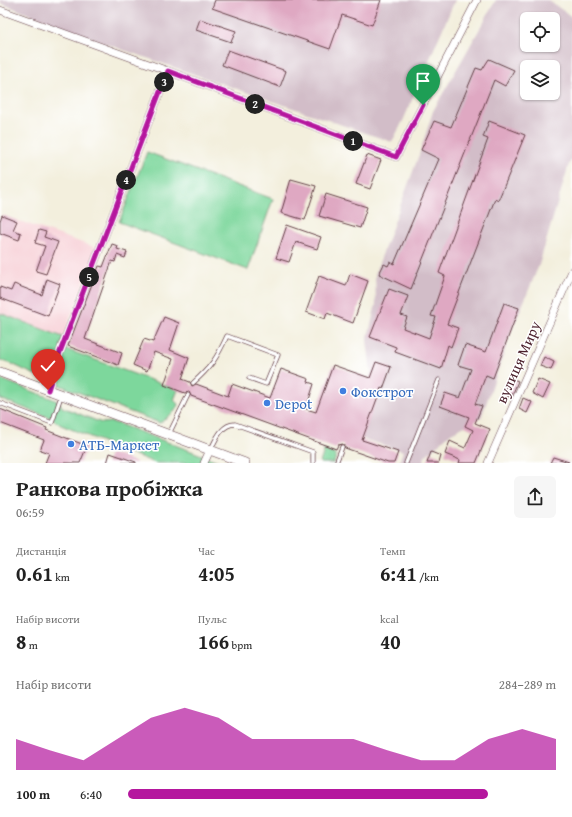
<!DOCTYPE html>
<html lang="uk">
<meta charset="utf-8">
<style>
:root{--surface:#fff;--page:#f6f6f6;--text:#222;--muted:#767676;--accent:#b5179e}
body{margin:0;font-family:"Gentium Book Plus",serif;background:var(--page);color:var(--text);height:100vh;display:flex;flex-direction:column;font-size:15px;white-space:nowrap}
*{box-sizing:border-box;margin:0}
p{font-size:13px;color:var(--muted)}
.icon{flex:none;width:22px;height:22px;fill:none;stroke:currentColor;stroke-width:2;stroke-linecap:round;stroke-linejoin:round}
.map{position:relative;height:463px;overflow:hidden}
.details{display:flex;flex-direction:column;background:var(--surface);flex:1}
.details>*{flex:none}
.fabs{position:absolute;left:520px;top:12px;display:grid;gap:8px}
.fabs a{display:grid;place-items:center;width:40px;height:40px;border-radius:6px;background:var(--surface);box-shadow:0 1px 3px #0004;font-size:20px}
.pin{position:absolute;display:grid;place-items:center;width:34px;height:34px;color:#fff;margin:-41px -17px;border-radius:50% 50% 50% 0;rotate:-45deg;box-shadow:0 0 4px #0007}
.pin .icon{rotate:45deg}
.km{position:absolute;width:20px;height:20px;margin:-10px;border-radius:50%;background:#222;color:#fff;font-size:11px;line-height:20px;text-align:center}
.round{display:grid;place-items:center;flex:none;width:42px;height:42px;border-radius:6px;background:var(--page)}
.overview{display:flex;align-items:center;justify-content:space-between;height:68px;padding:0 16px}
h1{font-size:22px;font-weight:600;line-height:30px}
.figures{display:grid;grid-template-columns:repeat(3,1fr);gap:6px;height:68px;padding:4px 16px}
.figures div{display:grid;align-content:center}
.figures b{font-size:20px;font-weight:600}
.figures small{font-size:11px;font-weight:400}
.figures p{font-size:11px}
.chart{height:112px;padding:8px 16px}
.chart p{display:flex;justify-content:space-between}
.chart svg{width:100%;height:72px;margin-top:4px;fill:var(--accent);opacity:.7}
ul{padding:0 16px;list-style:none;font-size:13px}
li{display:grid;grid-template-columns:64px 48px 1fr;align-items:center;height:30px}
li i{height:10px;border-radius:5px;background:var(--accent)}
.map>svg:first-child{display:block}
</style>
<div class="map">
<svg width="572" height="463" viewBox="0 0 572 463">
<rect width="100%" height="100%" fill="#fff"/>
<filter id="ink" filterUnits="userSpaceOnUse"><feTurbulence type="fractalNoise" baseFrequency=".025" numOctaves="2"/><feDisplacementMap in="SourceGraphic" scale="8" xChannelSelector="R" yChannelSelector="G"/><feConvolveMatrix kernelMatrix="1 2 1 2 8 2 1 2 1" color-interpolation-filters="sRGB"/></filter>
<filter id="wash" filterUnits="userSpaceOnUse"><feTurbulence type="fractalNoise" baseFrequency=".012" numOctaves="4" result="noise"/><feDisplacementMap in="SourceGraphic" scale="16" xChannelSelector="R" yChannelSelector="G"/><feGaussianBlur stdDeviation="0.9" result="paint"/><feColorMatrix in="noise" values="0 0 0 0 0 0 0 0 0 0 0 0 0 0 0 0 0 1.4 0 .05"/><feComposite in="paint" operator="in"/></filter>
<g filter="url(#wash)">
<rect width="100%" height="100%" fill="#f3efdd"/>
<!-- built -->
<path fill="#f7cfd5" d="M2 215 97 248 63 337 0 313V221Z"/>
<!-- industrial -->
<g fill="#d2bdc8" fill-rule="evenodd">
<path d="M0 0H455L403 121 392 142 115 47 0 3Z"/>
<path d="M496 0H548L572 17V159L569 164 539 265 511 333 481 418 451 433 425 456 424 463H399L403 451 350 435 371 372 367 341 376 304 375 274 419 155 433 111ZM527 19H553V45H527ZM527 67H553V93H527Z"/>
</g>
<!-- green -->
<g fill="#7dd79c" stroke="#647b64">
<path d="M147 152 273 199 248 270 119 222Z"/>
<path d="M0 313 63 337 60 347 178 390 174 400 178 404 176 410 160 423 72 390 31 373 12 364 0 360Z"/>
<path d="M0 379 53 399 60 403 62 407 102 423 111 422 119 424 223 463H155L61 425 51 418 0 399Z"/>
<path d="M324 450 336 455 334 463H320Z"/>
</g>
<g id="blocks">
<!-- building -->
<g fill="#dfa8c2">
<path d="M215 0H381L372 25 342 15 330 49 212 8Z"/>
<path d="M200 19 236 31 231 42 196 30Z"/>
<path d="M228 50 286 71 280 87 222 65Z"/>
<path d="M489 59 514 70 505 86 494 80 411 289 379 274 384 264 388 266 390 262 394 264 439 159 421 150 434 121 451 127 476 68 482 70Z"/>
<path d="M489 121 525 135 498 201 495 199 447 324 458 328 451 347 448 345 441 369 395 352 396 347 370 337 389 289 408 296 401 315 407 317 403 328 429 338 436 317 431 316 445 276 439 273 488 139 483 137Z"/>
<path d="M367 155 381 160 370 189 356 184Z"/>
<path d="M291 179 316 186 305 220 281 213Z"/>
<path d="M326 194 367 207 360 228 319 216Z"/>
<path d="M2 215 17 221 13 230 21 233 19 240 0 233V221Z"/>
<path d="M287 225 321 237 317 249 296 242 289 262 276 258Z"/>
<path d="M39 230 46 232 44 237 58 242 46 274 36 271 45 246 35 243Z"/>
<path d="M112 244 118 246 117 249 127 252 125 258 117 255 115 262 112 261 85 339 122 353 118 365 68 346 99 266 103 267Z"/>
<path d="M350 274 368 281 353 323 327 313 325 319 306 312 319 276 346 286Z"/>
<path d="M47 279 60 284 48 316 0 298V287L11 291 14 284 42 295Z"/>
<path d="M504 303 519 308 493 378 486 375 475 404 482 406 475 423 490 429 476 463H459L460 460 445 454 450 441 465 448 473 430 465 426 469 417 440 406 445 393 460 398 471 369 458 365 465 345 486 352Z"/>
<path d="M164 317 179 323 170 350 189 358 182 379 190 382 192 386 196 384 228 396 232 384 270 398 281 369 309 379 308 382 314 384 306 409 316 412 333 365 370 378 376 362 391 367 383 389 381 388 362 440 398 452 394 463H388L345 448 343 444 338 445 336 449 224 408 191 396 189 392 185 393 164 385 173 359 154 352 147 371 133 365 144 339 153 342Z"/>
<path d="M544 357 554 362 551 370 540 366Z"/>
<path d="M511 378 518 381 511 398 503 394Z"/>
<path d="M538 379 550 384 543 399 532 393Z"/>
<path d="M523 398 532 402 527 413 519 409Z"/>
<path d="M0 409 47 428 46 430 87 446 80 463H45L49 453 40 450 44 440 0 423Z"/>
<path d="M431 452 441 456 439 463H427Z"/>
<path d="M110 453 136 462V463H107Z"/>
<path d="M553 457 569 462 568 463H550Z"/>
</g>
</g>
</g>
<g filter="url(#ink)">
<use href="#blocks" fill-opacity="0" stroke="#633e46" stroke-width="1"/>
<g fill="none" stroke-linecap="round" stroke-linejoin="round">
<defs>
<g id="service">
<path d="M193 383C211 367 217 358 227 336L278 355 266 384 249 378"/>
<path d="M0 403 52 423 61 396"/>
<path d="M169 434 188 395"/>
<path d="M211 449C216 439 222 424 235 424L313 452V463"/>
<path d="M336 463 342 447"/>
<path d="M406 463 439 380"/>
</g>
<g id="minor">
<path d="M0 10 168 71 396 157 477 0"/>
<path d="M48 390 60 352 168 71"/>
<path d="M204 463 210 450"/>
<path d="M488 463 572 271"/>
</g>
<path id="secondary" d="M0 372 245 463"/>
</defs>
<!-- service casing -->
<use href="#service" stroke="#633e46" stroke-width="5"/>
<!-- minor casing -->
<use href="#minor" stroke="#633e46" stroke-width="8"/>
<!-- secondary casing -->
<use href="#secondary" stroke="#633e46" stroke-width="10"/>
<!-- service -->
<use href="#service" stroke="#fff" stroke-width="3.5"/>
<!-- minor -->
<use href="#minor" stroke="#fff" stroke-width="7"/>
<!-- secondary -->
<use href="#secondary" stroke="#fff" stroke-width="9"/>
</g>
</g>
<g fill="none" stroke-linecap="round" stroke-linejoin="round" filter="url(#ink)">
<defs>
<path id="route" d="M48 390 60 352 168 71 396 157 423 105"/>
</defs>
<!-- route casing -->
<use href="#route" stroke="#fff" stroke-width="8"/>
<!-- route -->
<use href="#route" stroke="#b5179e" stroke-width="5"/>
</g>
<!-- markers -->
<g fill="#3f7fe0" stroke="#fff" stroke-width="1.5">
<circle cx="343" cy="391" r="4"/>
<circle cx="267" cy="403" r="4"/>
<circle cx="71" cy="444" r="4"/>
</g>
<g text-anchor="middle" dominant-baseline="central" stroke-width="3" stroke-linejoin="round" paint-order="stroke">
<!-- street labels -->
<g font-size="15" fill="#4a1f2b" stroke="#fff">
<text transform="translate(518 362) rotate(-66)">вулиця Миру</text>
</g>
<!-- shop labels -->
<g font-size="15" fill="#366cbe" stroke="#fff" text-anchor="start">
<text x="351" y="391">Фокстрот</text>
<text x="275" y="403">Depot</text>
<text x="79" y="444">АТБ-Маркет</text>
</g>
</g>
</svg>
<div class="fabs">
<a><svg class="icon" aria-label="locate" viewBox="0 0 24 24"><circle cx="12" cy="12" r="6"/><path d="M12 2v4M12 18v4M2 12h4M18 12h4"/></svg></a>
<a><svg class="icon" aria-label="layers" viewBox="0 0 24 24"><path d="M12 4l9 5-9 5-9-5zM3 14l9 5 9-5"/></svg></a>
</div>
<div class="pin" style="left:423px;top:105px;background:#1e9e55"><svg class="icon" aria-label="arrive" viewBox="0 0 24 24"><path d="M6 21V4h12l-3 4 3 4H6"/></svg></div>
<div class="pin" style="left:48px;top:390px;background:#d93025"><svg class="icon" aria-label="check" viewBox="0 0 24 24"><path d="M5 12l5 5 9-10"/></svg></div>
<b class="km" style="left:353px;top:141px">1</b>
<b class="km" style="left:255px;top:104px">2</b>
<b class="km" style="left:164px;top:82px">3</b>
<b class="km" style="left:126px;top:180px">4</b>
<b class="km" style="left:89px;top:277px">5</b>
</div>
<section class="details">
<div class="overview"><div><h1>Ранкова пробіжка</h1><p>06:59</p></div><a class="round"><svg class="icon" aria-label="share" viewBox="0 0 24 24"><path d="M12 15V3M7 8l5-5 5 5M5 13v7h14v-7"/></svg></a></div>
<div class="figures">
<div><p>Дистанція</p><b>0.61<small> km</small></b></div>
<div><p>Час</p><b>4:05</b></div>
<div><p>Темп</p><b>6:41<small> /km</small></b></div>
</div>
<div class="figures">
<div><p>Набір висоти</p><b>8<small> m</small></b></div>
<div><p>Пульс</p><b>166<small> bpm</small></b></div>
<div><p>kcal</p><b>40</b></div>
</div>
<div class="chart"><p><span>Набір висоти</span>284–289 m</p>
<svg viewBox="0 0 160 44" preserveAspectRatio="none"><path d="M0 44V25L10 32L20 38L30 25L40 12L50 6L60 12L70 25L80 25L90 25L100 25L110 32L120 38L130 38L140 25L150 19L160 25V44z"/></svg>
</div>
<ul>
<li><b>100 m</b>6:40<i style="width:84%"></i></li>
</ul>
</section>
